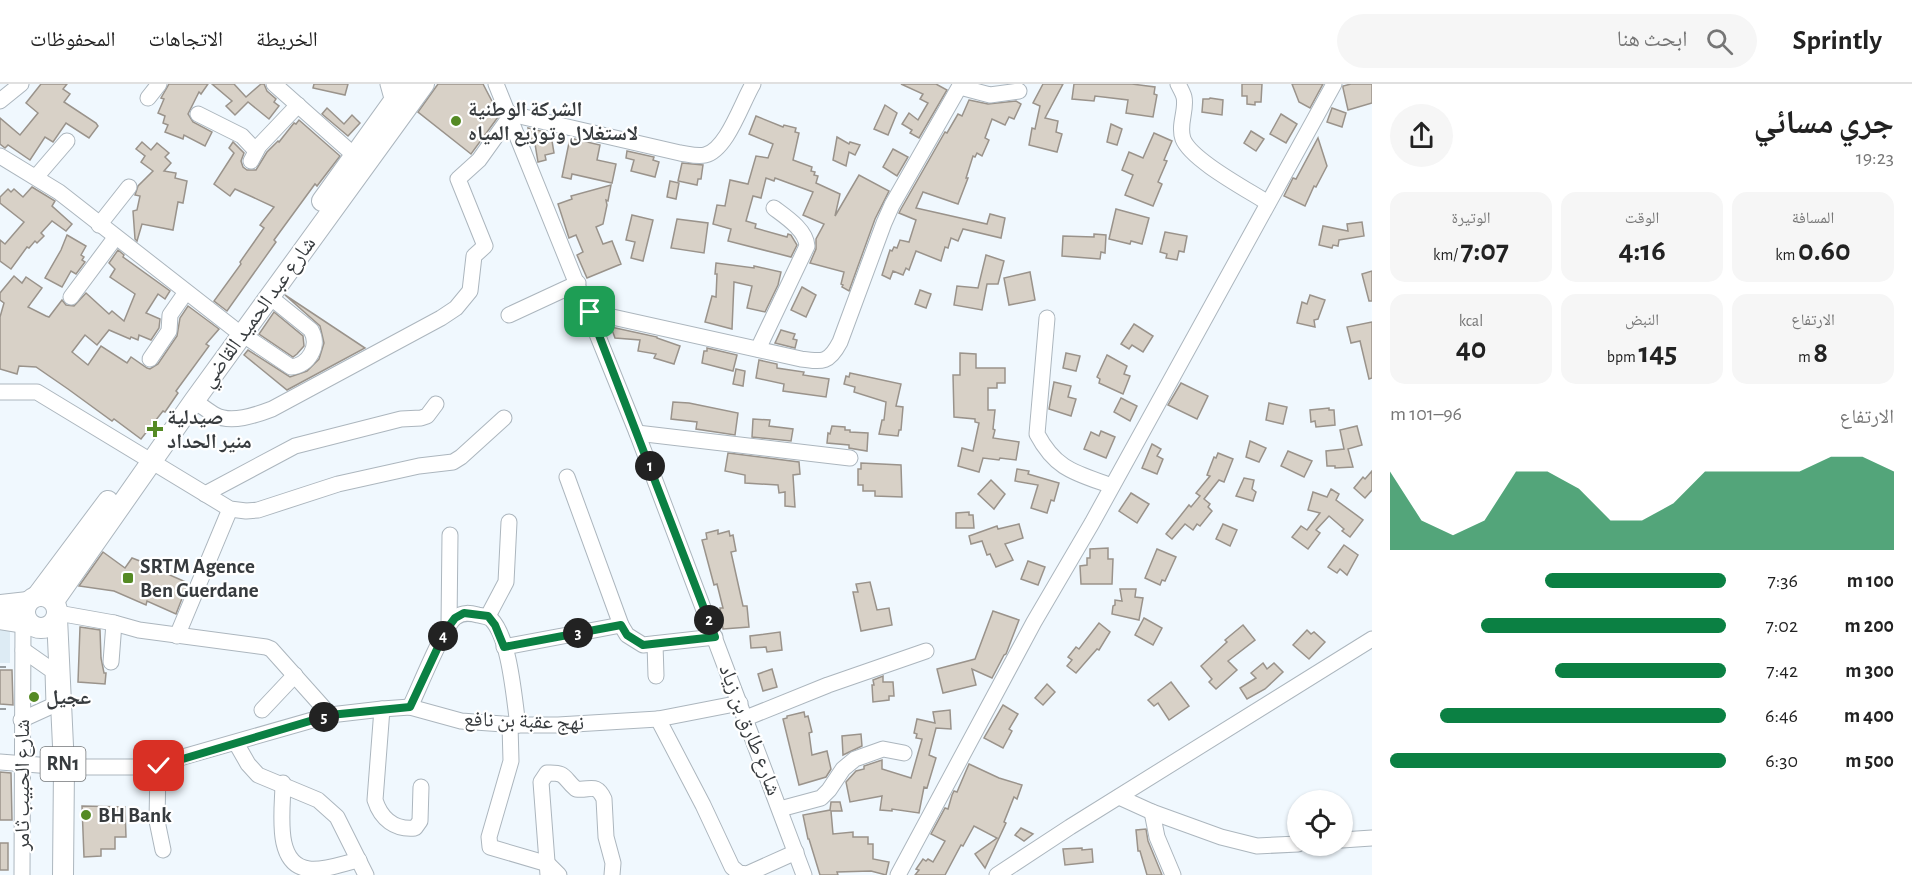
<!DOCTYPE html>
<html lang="ar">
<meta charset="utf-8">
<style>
:root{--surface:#fff;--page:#f6f6f6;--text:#222;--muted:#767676;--line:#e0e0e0;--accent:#0b8043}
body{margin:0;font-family:"Alegreya Sans","Noto Naskh Arabic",sans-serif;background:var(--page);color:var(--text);direction:rtl;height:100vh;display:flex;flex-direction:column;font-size:22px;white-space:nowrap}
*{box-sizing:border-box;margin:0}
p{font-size:20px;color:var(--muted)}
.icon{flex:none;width:33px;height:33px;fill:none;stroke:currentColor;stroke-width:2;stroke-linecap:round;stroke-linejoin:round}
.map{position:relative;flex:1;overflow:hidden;direction:ltr}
.panel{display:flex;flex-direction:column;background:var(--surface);width:540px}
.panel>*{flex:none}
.tools{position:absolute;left:1287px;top:706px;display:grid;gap:12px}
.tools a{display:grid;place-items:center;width:66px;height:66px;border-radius:50%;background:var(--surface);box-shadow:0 2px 4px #0004;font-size:30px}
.pin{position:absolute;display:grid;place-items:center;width:51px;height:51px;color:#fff;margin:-26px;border-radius:12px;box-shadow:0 3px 9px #0006}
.km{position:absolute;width:30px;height:30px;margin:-15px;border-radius:50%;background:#222;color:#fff;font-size:16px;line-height:30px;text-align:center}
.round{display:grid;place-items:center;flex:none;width:63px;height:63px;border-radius:32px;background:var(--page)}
.overview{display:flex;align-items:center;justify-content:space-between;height:102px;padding:0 18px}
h1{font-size:33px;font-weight:700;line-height:45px}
.stats{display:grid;grid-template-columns:repeat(3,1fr);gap:9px;height:102px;padding:6px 18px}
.stats div{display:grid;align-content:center;border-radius:15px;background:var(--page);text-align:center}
.stats b{font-size:30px;font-weight:700}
.stats small{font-size:16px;font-weight:400}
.stats p{font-size:16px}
.chart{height:168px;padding:12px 18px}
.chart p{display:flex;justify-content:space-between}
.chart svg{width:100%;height:108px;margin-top:6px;fill:var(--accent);opacity:.7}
ul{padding:0 18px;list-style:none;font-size:20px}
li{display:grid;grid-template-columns:96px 72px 1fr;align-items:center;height:45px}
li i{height:15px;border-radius:8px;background:var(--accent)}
header{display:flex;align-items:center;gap:36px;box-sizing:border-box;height:84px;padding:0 30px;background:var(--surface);border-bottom:2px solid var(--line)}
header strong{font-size:28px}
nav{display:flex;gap:33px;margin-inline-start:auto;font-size:21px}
.search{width:420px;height:54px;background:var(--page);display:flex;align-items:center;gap:15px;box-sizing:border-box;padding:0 21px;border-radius:33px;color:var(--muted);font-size:22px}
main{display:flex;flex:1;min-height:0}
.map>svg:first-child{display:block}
</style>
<header>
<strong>Sprintly</strong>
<div class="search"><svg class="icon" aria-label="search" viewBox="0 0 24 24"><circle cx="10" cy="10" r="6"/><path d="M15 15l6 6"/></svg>ابحث هنا</div>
<nav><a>الخريطة</a><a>الاتجاهات</a><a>المحفوظات</a></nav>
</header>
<main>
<section class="panel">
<div class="overview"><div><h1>جري مسائي</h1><p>19:23</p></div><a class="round"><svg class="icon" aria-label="share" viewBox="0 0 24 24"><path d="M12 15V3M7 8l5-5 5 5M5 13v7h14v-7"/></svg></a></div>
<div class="stats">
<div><p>المسافة</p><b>0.60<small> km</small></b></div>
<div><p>الوقت</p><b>4:16</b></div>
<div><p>الوتيرة</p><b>7:07<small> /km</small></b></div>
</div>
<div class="stats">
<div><p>الارتفاع</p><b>8<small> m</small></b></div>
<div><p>النبض</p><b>145<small> bpm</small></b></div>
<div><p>kcal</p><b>40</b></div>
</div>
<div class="chart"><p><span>الارتفاع</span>96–101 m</p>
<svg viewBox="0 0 160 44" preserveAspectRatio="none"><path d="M0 44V12L10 32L20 38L30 32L40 12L50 12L60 19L70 32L80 32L90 25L100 12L110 12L120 12L130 12L140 6L150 6L160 12V44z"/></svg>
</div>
<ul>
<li><b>100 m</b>7:36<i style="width:54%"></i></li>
<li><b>200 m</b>7:02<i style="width:73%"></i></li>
<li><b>300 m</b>7:42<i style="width:51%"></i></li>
<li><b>400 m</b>6:46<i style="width:85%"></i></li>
<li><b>500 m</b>6:30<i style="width:100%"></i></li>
</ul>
</section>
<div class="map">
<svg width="1372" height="791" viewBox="0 0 1372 791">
<rect width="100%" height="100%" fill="#f0f8fe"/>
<!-- built -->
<rect fill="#ddebf4" x="0" y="544" width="10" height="35"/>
<!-- building -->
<g fill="#d8d1c7" stroke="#9a938b" stroke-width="1.5">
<path d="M41 0H67L63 5 70 10 64 18 96 39 98 42 89 54 66 39 53 58 45 53 30 76 8 61 5 64 0 60V34L20 51 38 29 26 19Z"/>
<path d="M169 0H208L201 10 199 8 188 30 193 38 212 48 205 62 184 51 183 55 165 48 168 41 163 39 165 32 158 29 164 15 161 14Z"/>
<path d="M212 0H234L246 13 261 0H264L267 7 276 15 274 18 279 22 269 35 248 18 235 31 226 22 232 17Z"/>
<path d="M314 0H348L345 11 313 4Z"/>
<path d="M438 0H483L496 25 498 33 471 70 418 28Z"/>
<path d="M901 0H936L947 6 919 54 910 49 912 46 902 40 909 29 918 36 928 19 920 15 923 10Z"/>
<path d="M1043 0H1063L1045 34 1058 37 1056 48 1062 50 1057 68 1029 61 1032 44 1035 45 1040 22 1033 19Z"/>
<path d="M1074 0H1132L1155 3 1154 10 1157 11 1153 33 1126 29 1128 16 1095 12 1094 17 1072 15Z"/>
<path d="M1242 0H1262L1261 18H1255V21L1247 20V12H1242Z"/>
<path d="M1292 0H1323L1310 24 1299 18Z"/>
<path d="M1351 0H1372V19L1348 26 1343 4V2Z"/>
<path d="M1210 14 1223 16 1222 31 1202 28 1203 15H1209Z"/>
<path d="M969 16 988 20 1016 17 1021 20 1014 35 1009 33 1005 41 992 35 985 54 989 56 982 72 977 69 975 73 973 72 966 94H968L958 120 923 108 916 124 987 140 990 130 1005 134 1001 154 963 145 958 157 951 154 948 164 945 163 941 177 916 167 909 186 906 184 903 191 893 187 890 195 882 191 890 166 892 167 894 163 897 164 900 156 909 158 916 136 899 129 901 125 945 48 947 49 958 30 962 32Z"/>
<path d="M885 21 897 29 888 51 874 45Z"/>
<path d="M327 24 344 40 352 31 360 39 348 52 322 30Z"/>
<path d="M1332 24 1346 29 1342 43 1327 38Z"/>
<path d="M1281 30 1297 40 1286 59 1270 50Z"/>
<path d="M756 32 783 43 784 41 796 44 795 48 799 49 793 76 812 83 811 87 815 88 814 91 818 92 816 99 840 110 835 132 859 91 889 107 875 135 849 207 842 203 843 201 841 200 844 188 810 179 816 165V155L824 140 803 131 813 108 775 94 774 97 766 94 761 114 753 112 746 137 756 140 755 144 787 153 788 150 791 151 797 161 791 173 728 157 731 145 713 140 717 121 725 122 730 96 748 100 756 72 768 74 773 60 749 50Z"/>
<path d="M299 36 340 72 317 102 315 100 274 156 276 158 227 227 214 217 241 180 240 178 264 144 260 141 274 123 235 105 230 112 214 100 234 69 229 64 233 58 244 69 241 77 243 83 247 86H256L267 68 278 57 279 58 294 39 296 40Z"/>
<path d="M1111 40 1122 45 1117 61 1107 58Z"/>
<path d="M528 44 541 47 542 53 549 52 550 57H552L554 69 545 71 546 76 538 78 535 60H533L531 54H530Z"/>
<path d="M1251 47 1264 55 1256 67 1244 59Z"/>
<path d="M1154 49 1172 57 1164 76 1167 77 1158 98 1162 100 1153 122 1125 111 1133 91 1122 86 1129 68 1143 74Z"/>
<path d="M837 53 849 60 850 58 860 61 855 71 849 68 846 82 833 76Z"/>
<path d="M570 54 600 61 597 76 616 80 612 99 572 90 571 95 562 93Z"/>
<path d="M1318 54 1327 82 1316 103 1314 102 1305 122 1284 112 1293 94 1296 95Z"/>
<path d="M142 58 151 66 157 59 169 69 165 73 171 79 164 87 176 89 175 94 187 97 183 119 178 118 173 146 142 140 137 157 135 155 133 127 137 126 140 112 135 111 138 102 153 87 141 78 145 72 136 65Z"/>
<path d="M893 65 908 73 897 92 883 83Z"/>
<path d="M627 67 654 73 653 76 659 78 655 93 631 87 634 76 626 74Z"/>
<path d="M682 79 703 81 701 95H698L697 101 678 97Z"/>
<path d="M670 97 679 99 676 115 667 113Z"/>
<path d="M611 101 608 117 606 116 607 121 603 140 596 143 603 160 612 157 621 180 587 194 577 171 583 168 576 151 569 154 558 120 572 115 571 112Z"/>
<path d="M32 103 55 117 52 122 72 140 66 147 52 137 41 149 44 152 37 159 35 157 29 164 27 163 11 185 0 177V156L5 160 24 138 0 119V113L8 105 11 108 14 105 23 113Z"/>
<path d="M1116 125 1149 134 1142 160 1131 157 1130 160 1109 155Z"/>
<path d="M632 131 653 136 643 177 631 174 635 158 626 156Z"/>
<path d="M677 135 708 139 704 169 671 164Z"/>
<path d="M1362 138 1364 152 1339 156 1338 162 1333 161 1332 164 1319 161 1323 142 1348 147 1347 140Z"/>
<path d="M1165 148 1187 152 1184 168 1179 167 1177 176 1166 174 1167 170 1160 168Z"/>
<path d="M1094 150 1106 151 1105 169 1101 168 1100 175 1062 172 1063 152 1094 153Z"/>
<path d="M67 151 86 162 81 171 84 173 82 176 85 178 76 190 71 187 62 203 45 194 61 166Z"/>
<path d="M118 166 124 171 123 173 170 207 165 215 158 210 146 229 160 235 159 244 151 256 139 251 138 256 131 253 130 255 109 246 97 261 85 251 72 268 88 281 101 262 127 279 131 273 147 284 150 285 158 280 177 252 180 234 188 222 219 245 206 260 209 262 176 307 178 309 165 328 163 327 141 355 114 335 112 337 68 305 36 283 19 282 17 290 0 285V233L4 219 0 216V209L14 192 22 199 26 193 42 204 28 223 46 232 49 233 62 216 66 221 74 222 86 209 109 230 112 227 124 237 135 210 110 193 115 185 109 179Z"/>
<path d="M986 171 1004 177 998 200H987L982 226 954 221 957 202 978 204Z"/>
<path d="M716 179 754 184V182L781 188 778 201 765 228 747 224 752 202 734 198 732 245 705 238 712 212 716 213 717 190H715Z"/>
<path d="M1372 187V217H1369L1362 190Z"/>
<path d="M1030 188 1035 216 1009 221 1004 194Z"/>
<path d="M802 203 816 211 806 233 791 226Z"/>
<path d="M920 206 931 210 926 224 915 220Z"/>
<path d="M285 211 365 264 287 306 244 271 248 266 290 293 307 287 319 275 324 259 320 242Z"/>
<path d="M1310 211 1325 216 1318 235 1314 236 1315 243 1297 239 1302 218 1307 220Z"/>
<path d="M274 228 303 252 304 262 297 270 293 273 259 250Z"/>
<path d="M1372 238V294L1369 295 1360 257 1351 259 1347 243Z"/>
<path d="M1134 240 1153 252 1143 268 1132 261 1129 265 1121 260Z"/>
<path d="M611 243 657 253V254L680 262 674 280 654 274 656 270 638 267 640 256 615 254Z"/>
<path d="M781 246 795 250 793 255 797 256 795 264 775 259Z"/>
<path d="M707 264 737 271 733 287 702 279 704 267H707Z"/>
<path d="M960 269 976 270V284H1005V299H997V304H988V326H995L993 345 995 346 993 354 1019 358 1016 376 1000 374 999 376 983 374 979 388 958 382 962 364 973 367 979 339 975 338V335L954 333 953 291H960Z"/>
<path d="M1066 269 1080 272 1076 287 1063 284Z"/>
<path d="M1107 271 1127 282 1124 290 1130 292 1123 310 1099 299 1100 295 1097 293Z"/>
<path d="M759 276 777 280V284L804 288 803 291 829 295 826 313 783 307 784 300 756 294Z"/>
<path d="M736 285 745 287 743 302 733 300Z"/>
<path d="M850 289 901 300 896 322 903 323 901 346H899L898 352 879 350 882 336H884L886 318 854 308 855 303 844 300 846 292 849 293Z"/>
<path d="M1054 298 1071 302 1068 313 1076 315 1071 332 1049 325Z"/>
<path d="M1181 299 1208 312 1197 335 1168 321Z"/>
<path d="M1121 314 1137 322 1130 337 1114 328Z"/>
<path d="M673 318 689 319 738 329 735 351 696 345 697 338 671 335Z"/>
<path d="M1269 319 1287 323 1283 340 1266 336Z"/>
<path d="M1329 324V326H1334L1335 341 1316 343 1315 337 1311 338 1310 326Z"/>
<path d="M753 335 770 336 769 342 793 345 791 357 752 353Z"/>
<path d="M832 342 845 343V346H850V348L868 349 867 367 849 364V361L827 359 828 349 830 350Z"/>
<path d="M1357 342 1362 361 1348 365 1353 383 1335 384V382H1327L1326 367 1344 365 1340 346Z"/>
<path d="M1101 347 1115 353 1106 374 1084 365 1091 348 1099 352Z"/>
<path d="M1250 357 1266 364 1259 378 1246 373Z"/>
<path d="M1152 360 1161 365 1157 372 1163 375 1157 390 1142 384Z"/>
<path d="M1288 367 1312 377 1304 393 1281 382Z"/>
<path d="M728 369 799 378 800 390 793 391 795 423 785 422V408L779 409 778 401 745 399V391L725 387Z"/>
<path d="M1218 369 1233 375 1224 398 1219 396 1204 415 1210 420 1208 423 1212 427 1200 442 1197 440 1193 446 1185 440 1172 455 1166 450 1189 421 1191 423 1200 412 1196 409 1210 392 1207 391 1214 373 1216 374Z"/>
<path d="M861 379 901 381 902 413 875 412V407H863V401H858V385H861Z"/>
<path d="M1017 385 1029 387 1028 390 1059 399 1054 417 1051 416 1047 429 1031 424 1038 401 1015 397Z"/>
<path d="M1372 387V406L1365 414 1354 404 1363 393 1365 395Z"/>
<path d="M1244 394 1254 396 1252 405 1256 408 1253 417 1236 412Z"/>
<path d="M991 396 1005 410 994 425 978 410Z"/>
<path d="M1331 405 1339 410 1336 416 1363 436 1350 453 1342 447 1344 445 1329 432 1316 446 1320 449 1308 465 1292 453 1301 442 1307 446 1320 429 1308 426 1313 408 1327 413Z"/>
<path d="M1131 409 1149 420 1137 439 1119 427Z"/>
<path d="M969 428V431H973L974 444H956V429Z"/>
<path d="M1019 440 1023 454 1005 460 1013 476 996 483 990 470 987 471 982 457 971 460 969 452 997 442 998 445Z"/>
<path d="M1223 440 1237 446 1230 462 1216 455Z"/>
<path d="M718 446V450L729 447 730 452 733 451 736 467 731 468 743 522H747L749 543 723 545 720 524H723L717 500 714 501 702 456 707 455 706 449Z"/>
<path d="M1344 461 1358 471 1347 491 1340 485 1337 489 1328 483Z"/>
<path d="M1108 464V475H1113L1112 500H1081L1080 482 1087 481V474H1090V465Z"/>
<path d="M1157 465 1176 473 1165 497 1162 496 1160 501 1145 494Z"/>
<path d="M103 468 125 484 132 474 166 487 165 489 188 499 176 530 147 517 146 521 114 507 79 502Z"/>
<path d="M1028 477 1045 483 1038 501 1021 495Z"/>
<path d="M870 498 877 526 889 524 892 541 861 547 853 508H858L856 500Z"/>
<path d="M1120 505H1136L1135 513 1143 514 1139 536 1112 530 1113 522 1115 521V516L1122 517Z"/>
<path d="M993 527 1019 536 1006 570 1004 571 992 594 972 585 976 601 943 609 937 585 975 575Z"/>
<path d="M1144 534 1162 544 1153 561 1135 551Z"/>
<path d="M1099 539 1110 548 1099 566 1097 565 1076 589 1067 582 1072 576 1068 573 1076 563 1079 565Z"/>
<path d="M1243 541 1255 556 1228 577 1237 586 1216 605 1209 598 1212 595 1201 582 1227 558 1225 556Z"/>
<path d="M80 543 100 546 101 574 104 589H106L105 600 78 598Z"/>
<path d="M1307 546 1311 550 1314 548 1325 558 1309 575 1293 561Z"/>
<path d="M780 548 782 566 767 568 766 563 751 564 750 552Z"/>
<path d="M1263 579 1267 585 1274 579 1283 588 1265 605 1247 615 1240 604 1256 594 1251 589Z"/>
<path d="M772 585 777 603 763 607 758 590Z"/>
<path d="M0 586H12L13 621 0 620Z"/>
<path d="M883 592V598H893L894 612H889V616L873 618 872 601H874L873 596Z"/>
<path d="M1171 598 1189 622 1169 636 1158 619 1154 622 1148 616Z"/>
<path d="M1047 600 1055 608 1043 621 1035 614Z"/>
<path d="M1003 621 1018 630 1009 645 1012 647 1003 664 984 654Z"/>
<path d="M950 626 951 645 936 644 929 671 936 674 927 704 924 703 919 729 892 725V727L880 726 882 712 850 718 846 698 856 687 864 685V682L882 676V685L911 694 922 655 916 654 917 650 914 649 917 635 935 639 933 628Z"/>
<path d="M804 628 805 633 808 632 812 648 809 649 812 671 827 667 831 685 826 693 799 701 783 635 787 634V632Z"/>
<path d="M861 650 862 662 843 671 842 652Z"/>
<path d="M969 680 999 694 1022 701 1017 715 1014 713 1004 738 1006 739 985 784 975 770 997 754 974 742 963 762 961 761 945 791H915L919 786 916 785 923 775 926 777 928 775 933 778 945 757 931 750 945 724 948 725 952 711 954 707 957 708Z"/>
<path d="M0 688 11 689 12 736H0Z"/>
<path d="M831 718H840L842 727H831L833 750 853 748V753H868V760H873V775L889 778 886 791 871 787 837 788 838 791H820L809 755H808L803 731 830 726Z"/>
<path d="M82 722 125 723 126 753H115V765H101V772L84 773Z"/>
<path d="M1021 744 1033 750 1024 757 1015 751Z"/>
<path d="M1146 745 1148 757 1162 791H1147L1140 767H1138L1136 746Z"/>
<rect x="0" y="759" width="8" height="27"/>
<path d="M1082 764V766L1092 765 1093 778 1065 781 1063 765Z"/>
</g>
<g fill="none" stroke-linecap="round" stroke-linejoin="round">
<defs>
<g id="minor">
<path d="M274 0 363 79"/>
<path d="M388 0 393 18"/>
<path d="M496 0 637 349 804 791"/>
<path d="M1178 0C1180 4 1183 9 1184 13 1187 26 1178 41 1183 55 1191 76 1248 106 1268 119"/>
<path d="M960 3 990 11 1019 7"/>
<path d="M148 14 159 0"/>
<path d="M0 17 21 0"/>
<path d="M507 29 680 69C688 70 697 73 705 71 727 66 742 18 753 0"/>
<path d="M198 30 242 52 256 67"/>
<path d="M0 72 59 108 233 244 291 283C309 281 320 262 311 246L270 213"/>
<path d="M251 77 259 62 298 21"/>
<path d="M36 93 67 57"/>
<path d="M99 141 129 103"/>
<path d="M71 213 115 154"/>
<path d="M590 228 801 275C823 278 829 279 840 258L884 139 892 121 961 0"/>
<path d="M509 231 578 199"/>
<path d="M1047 234 1037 350C1056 386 1076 389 1112 402"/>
<path d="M758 265 807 162C806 146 786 133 774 124"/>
<path d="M150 275 169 247 170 231 186 208"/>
<path d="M0 308H37L230 425 246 427 258 426 338 400 419 382 453 378 461 373 504 334"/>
<path d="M194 317C201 321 208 327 215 331 231 340 256 331 272 325L441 234 456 224 470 207 474 172 485 162 458 95 479 76 509 34"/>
<path d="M637 349 850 374"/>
<path d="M567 393 621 541 627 551 643 561 715 553"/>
<path d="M205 410 295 362 401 335 421 334 427 332 436 320"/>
<path d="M58 529 114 539 139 546 266 563 271 565 330 631"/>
<path d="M488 532 506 498 509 438"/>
<path d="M449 541 450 451"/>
<path d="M177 552 230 425"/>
<path d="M655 560 656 592"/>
<path d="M504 563 621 541"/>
<path d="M111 578 114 539"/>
<path d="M410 623C418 607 444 541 456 533 463 528 470 529 478 531 483 532 487 532 491 535 510 554 514 615 518 641"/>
<path d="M382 625 375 716C381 735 395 746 415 744L420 737 421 703"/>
<path d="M262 626 295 591"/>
<path d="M746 634 828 601 926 567"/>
<path d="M658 635 703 721 732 783 739 789 747 790 796 768"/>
<path d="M21 636 54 621 53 587 23 566"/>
<path d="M510 641 511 677 489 753 490 763 548 780 559 791"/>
<path d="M236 659 248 680 258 691 318 716 337 733 366 791"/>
<path d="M0 678 64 683H148L330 631 382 625 410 623 461 637 518 641H558L658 635 740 619"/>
<path d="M158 682 157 737 163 766"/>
<path d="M283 699C283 725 273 781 309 785 325 787 344 779 359 776"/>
<path d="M1119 713 1152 728 1221 753 1257 762 1298 760"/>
<path d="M780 725 821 714 829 706 843 685 855 675 883 665 904 669"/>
<path d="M1152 728 1157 753 1173 791"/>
<path d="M1342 756 1372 754"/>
<path d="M22 791 23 538"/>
<path d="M548 791 541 698 547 689C567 688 563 694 576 705 590 707 596 698 604 715L606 753 613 779 612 791"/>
<path d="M898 791 1034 538 1092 439 1334 0"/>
<path d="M997 791 1070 743 1372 555"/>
</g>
<g id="major">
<path d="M322 117 406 0"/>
<circle cx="41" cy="528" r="16"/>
<path d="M37 512 108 417"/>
<path d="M54 517 194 317 424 0"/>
<path d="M0 521 28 518"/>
<path d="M57 534 64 683 63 791"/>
<path d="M0 535 30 540"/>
</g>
</defs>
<!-- minor casing -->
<use href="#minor" stroke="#acb6be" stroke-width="17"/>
<!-- major casing -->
<use href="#major" stroke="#acb6be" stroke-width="22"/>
<!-- path -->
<g stroke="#979da1" stroke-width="2" stroke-dasharray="6 3" stroke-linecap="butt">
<path d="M0 583H9"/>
<path d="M0 625H9"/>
</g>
<!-- minor -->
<use href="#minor" stroke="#fff" stroke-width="15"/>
<!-- major -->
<use href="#major" stroke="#fff" stroke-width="20"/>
</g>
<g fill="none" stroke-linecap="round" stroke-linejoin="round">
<defs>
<path id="route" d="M159 682 330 631 410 623 446 546 455 534 464 529 488 532 495 541 504 563 621 541 627 551 643 561 715 553 590 228"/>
</defs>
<!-- route casing -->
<use href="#route" stroke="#fff" stroke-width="12"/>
<!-- route -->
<use href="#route" stroke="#0b8043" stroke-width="8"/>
</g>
<!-- markers -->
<g fill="#558a24" stroke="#fff" stroke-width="2">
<circle cx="456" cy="37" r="6"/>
<path d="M152 336h6v6h6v6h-6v6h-6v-6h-6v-6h6z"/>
<rect x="122" y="488" width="12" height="12" rx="3"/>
<circle cx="34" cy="613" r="6"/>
<circle cx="86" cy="731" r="6"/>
</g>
<g text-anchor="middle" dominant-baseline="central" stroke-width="4.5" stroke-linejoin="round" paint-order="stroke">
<!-- shield labels -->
<rect fill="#fff" stroke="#737678" stroke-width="1.5" x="40.5" y="663" width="45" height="34" rx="4.5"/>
<g font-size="20" font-weight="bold" fill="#373b3e">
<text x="63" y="680">RN1</text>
</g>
<!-- poi labels -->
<g font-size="21" font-weight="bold" fill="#373b3e" stroke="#fff" text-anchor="start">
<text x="468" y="25">الشركة الوطنية<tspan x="468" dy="24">لاستغلال وتوزيع المياه</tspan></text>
<text x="167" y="333">صيدلية<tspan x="167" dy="24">منير الحداد</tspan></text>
<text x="140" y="482">SRTM Agence<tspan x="140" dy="24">Ben Guerdane</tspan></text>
<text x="46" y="613">عجيل</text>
<text x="98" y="731">BH Bank</text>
</g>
<!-- street labels -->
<g font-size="21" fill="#373b3e" stroke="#fff">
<text transform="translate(258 228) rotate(-54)">شارع عبد الحميد القاضي</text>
<text transform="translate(524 637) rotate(2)">نهج عقبة بن نافع</text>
<text transform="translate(750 646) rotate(69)">شارع طارق بن زياد</text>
<text transform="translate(22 701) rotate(-90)">شارع الحبيب ثامر</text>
</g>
</g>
</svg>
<div class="tools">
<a><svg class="icon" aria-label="locate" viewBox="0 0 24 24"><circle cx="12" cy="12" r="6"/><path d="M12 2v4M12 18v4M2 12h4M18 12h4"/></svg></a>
</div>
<div class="pin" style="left:590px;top:228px;background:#1e9e55"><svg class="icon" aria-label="arrive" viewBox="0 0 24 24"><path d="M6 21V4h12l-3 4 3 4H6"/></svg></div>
<div class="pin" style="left:159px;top:682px;background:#d93025"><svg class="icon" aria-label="check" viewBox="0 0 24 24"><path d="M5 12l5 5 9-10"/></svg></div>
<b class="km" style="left:650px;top:382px">1</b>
<b class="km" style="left:709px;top:536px">2</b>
<b class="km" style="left:578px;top:549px">3</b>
<b class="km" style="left:443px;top:552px">4</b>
<b class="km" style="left:324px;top:633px">5</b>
</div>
</main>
